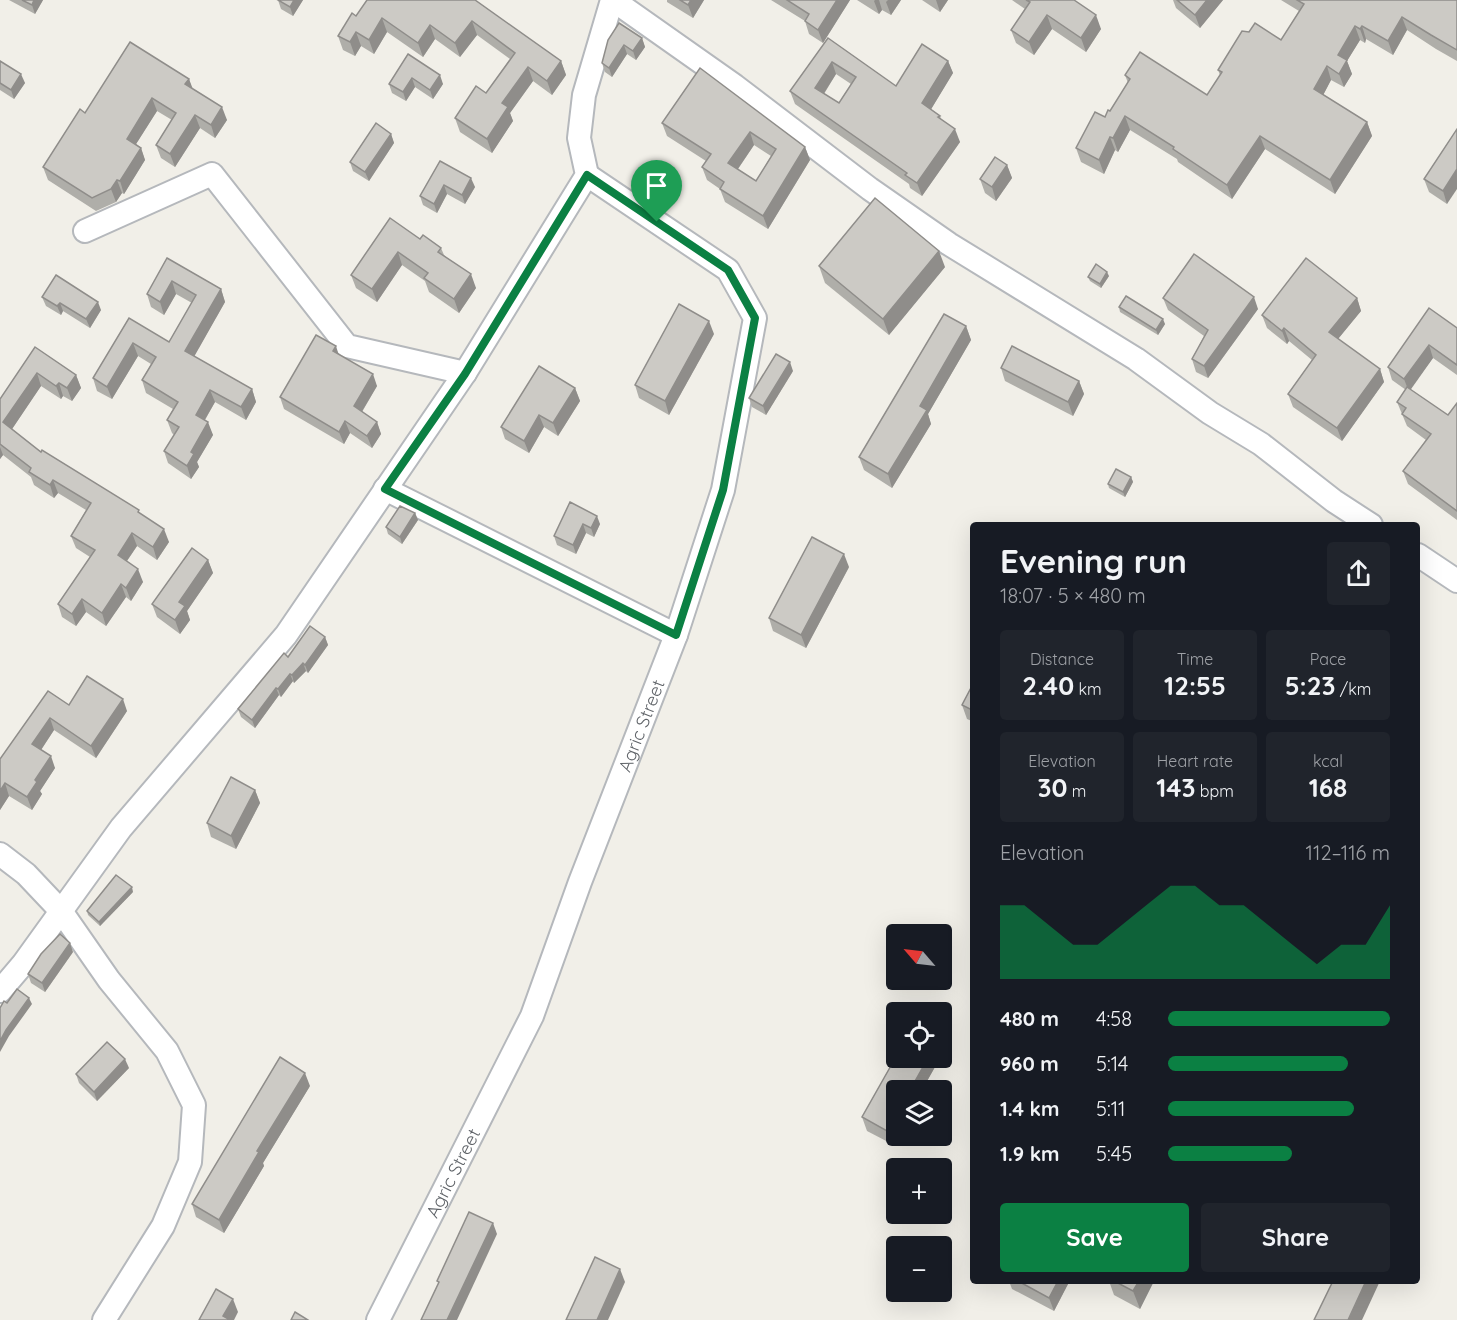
<!DOCTYPE html>
<meta charset="utf-8">
<style>
:root{--surface:#171b24;--page:#20242c;--text:#f1f3f6;--muted:#9ea1a6;--accent:#0b8043}
body{margin:0;font-family:Quicksand,sans-serif;background:var(--page);color:var(--text);height:100vh;display:flex;flex-direction:column;font-size:22px;white-space:nowrap}
*{box-sizing:border-box;margin:0}
p{font-size:20px;color:var(--muted)}
.icon{flex:none;width:33px;height:33px;fill:none;stroke:currentColor;stroke-width:2;stroke-linecap:round;stroke-linejoin:round}
.map{position:relative;flex:1;overflow:hidden}
.side{position:absolute;left:970px;top:522px;width:450px;height:762px;display:flex;flex-direction:column;background:var(--surface);border-radius:6px;box-shadow:0 6px 24px #0002}
.side>*{flex:none}
.needle{width:39px;rotate:298deg}
.buttons{position:absolute;left:886px;top:924px;display:grid;gap:12px}
.buttons a{display:grid;place-items:center;width:66px;height:66px;border-radius:6px;background:var(--surface);box-shadow:0 6px 24px #0002;font-size:30px}
.pin{position:absolute;display:grid;place-items:center;width:51px;height:51px;color:#fff;margin:-62px -26px;border-radius:50% 50% 50% 0;rotate:-45deg;box-shadow:0 0 6px #0007}
.pin .icon{rotate:45deg}
.round{display:grid;place-items:center;flex:none;width:63px;height:63px;border-radius:6px;background:var(--page)}
.head{display:flex;align-items:center;justify-content:space-between;height:102px;padding:0 30px}
h1{font-size:33px;font-weight:800;line-height:45px}
.stats{display:grid;grid-template-columns:repeat(3,1fr);gap:9px;height:102px;padding:6px 30px}
.stats div{display:grid;align-content:center;border-radius:6px;background:var(--page);text-align:center}
.stats b{font-size:26px;font-weight:800}
.stats small{font-size:16px;font-weight:400}
.stats p{font-size:16px}
.chart{height:168px;padding:12px 30px}
.chart p{display:flex;justify-content:space-between}
.chart svg{width:100%;height:108px;margin-top:6px;fill:var(--accent);opacity:.7}
.button{display:flex;gap:12px;margin-top:auto;padding:12px 30px}
.button a{flex:1;height:69px;border-radius:6px;background:var(--accent);color:#fff;font-size:24px;font-weight:800;line-height:69px;text-align:center}
.button a+a{background:var(--page);color:var(--text)}
ul{padding:0 30px;list-style:none;font-size:20px}
li{display:grid;grid-template-columns:96px 72px 1fr;align-items:center;height:45px}
li i{height:15px;border-radius:8px;background:var(--accent)}
.map>svg:first-child{display:block}
</style>
<div class="map">
<svg width="1457" height="1320" viewBox="0 0 1457 1320">
<rect width="100%" height="100%" fill="#f1efe8"/>
<g fill="none" stroke-linecap="round" stroke-linejoin="round">
<defs>
<g id="minor">
<path d="M613 0 735 86 870 189 949 244 1136 359 1210 413 1261 444 1334 501 1371 525"/>
<path d="M85 231 212 174 347 346 465 373"/>
<path d="M385 489 676 635"/>
<path d="M1418 555 1457 581"/>
<path d="M0 854 26 874 61 911 109 980 167 1051 194 1105 190 1162 163 1226 104 1320"/>
<path d="M0 991 23 964 121 828 286 635 465 373 587 175 579 138 584 95 612 0"/>
<path id="s1" d="M378 1320 532 1016 580 882 676 635 723 490 755 318 728 270 587 175"/>
</g>
</defs>
<!-- minor casing -->
<use href="#minor" stroke="#b5b8bc" stroke-width="26"/>
<!-- minor -->
<use href="#minor" stroke="#fff" stroke-width="22"/>
</g>
<!-- wall -->
<g fill="#afaea9" fill-rule="evenodd">
<path d="M9 0H43L35 14Z"/>
<path d="M278 0H303L293 16 281 9Z"/>
<path d="M475 0 561 61 566 75 552 95 533 81 510 113 513 121 492 153 460 132 455 118 486 93 510 59 477 35 460 57 435 39 423 57 387 32 374 54 361 46 355 56 343 50 338 36 356 16Z"/>
<path d="M667 0H704L693 18 667 2Z"/>
<path d="M771 0H850L823 43 809 34 805 21Z"/>
<path d="M857 0H901L891 15 882 10 879 14Z"/>
<path d="M922 0H948L940 12Z"/>
<path d="M1012 0H1074L1101 29 1086 52 1052 29 1034 55 1016 43 1011 30 1025 9Z"/>
<path d="M1173 0H1223L1200 28 1176 8Z"/>
<path d="M1281 0H1457V61L1436 49 1407 30 1393 55 1366 39 1365 43 1360 40 1347 61 1352 74 1344 87 1331 80 1323 95 1367 122 1372 136 1335 194 1265 149 1232 199 1178 162 1177 159 1130 130 1118 152 1115 150 1104 174 1081 162 1076 148 1110 111 1128 83 1125 75 1207 95 1220 75 1218 70 1281 40 1299 11Z"/>
<path d="M642 38 645 47 636 60 627 54 612 77 605 72 602 63 608 40Z"/>
<path d="M828 38 896 86 948 61 953 73 931 109 940 116 941 119 960 142 922 196 910 188 909 184 795 104 790 91ZM836 74 851 84 839 103 824 94Z"/>
<path d="M408 54 443 84 433 99 415 87 406 101 392 93 389 84Z"/>
<path d="M0 61 25 83 14 99 0 90Z"/>
<path d="M700 68 805 147 810 160 768 229 725 202 720 189 707 180 702 167 706 161 667 136 662 123ZM754 145 771 156 756 181 738 169Z"/>
<path d="M189 79 192 89 227 120 215 138 200 128 175 167 161 158 156 145 172 120 157 111 136 144 141 148 145 160 124 194 122 193 116 202 96 211 48 180 43 167 85 113Z"/>
<path d="M1457 129 1447 204 1429 192 1424 179Z"/>
<path d="M391 134 394 143 369 181 353 171 350 162Z"/>
<path d="M440 161 475 187 465 204 447 194 437 213 423 205 420 196Z"/>
<path d="M1007 165 1012 178 996 201 985 193 980 179Z"/>
<path d="M420 239 441 248 444 255 476 288 459 313 429 292 425 281 402 265 377 302 356 288 351 275Z"/>
<path d="M167 258 221 289 225 302 194 356 252 389 256 402 246 420 215 402 205 420 213 435 197 462 199 467 191 479 168 463 164 451 174 435 172 433 167 420 173 409 146 393 142 380 151 364 138 356 112 399 97 391 93 378 129 318 169 342 192 303 176 294 164 315 151 307 147 294Z"/>
<path d="M819 266 945 267 889 335 825 283Z"/>
<path d="M1109 276 1101 288 1090 281 1088 277Z"/>
<path d="M42 297 101 310 90 328 63 311 61 315 46 306Z"/>
<path d="M1163 298 1258 309 1208 378 1196 372 1192 359 1204 336 1168 310Z"/>
<path d="M1357 298 1361 311 1338 339 1380 369 1384 382 1342 441 1293 407 1288 394 1312 360 1289 341 1287 344 1267 328 1262 315Z"/>
<path d="M1119 307 1165 324 1158 335 1120 312Z"/>
<path d="M966 326 971 340 928 414 931 424 892 488 864 470 859 457Z"/>
<path d="M1457 328V375L1433 358 1410 389 1448 415 1457 403V520L1408 484 1403 471 1426 440 1407 426 1397 402 1406 390 1392 380 1388 367Z"/>
<path d="M714 334 669 415 639 398 635 385Z"/>
<path d="M35 347 76 375 81 388 72 401 63 396 61 399 41 386 12 429 41 452 140 514 169 542 157 560 137 546 127 561 143 582 131 601 126 597 106 626 86 612 76 626 62 617 58 604 90 557 76 548 71 536 86 510 58 493 54 498 34 485 31 477 3 455 0 459V399Z"/>
<path d="M339 354 377 386 362 412 377 422 381 434 372 448 350 433 344 444 284 409 280 397Z"/>
<path d="M1001 368 1079 381 1084 394 1073 416 1005 381Z"/>
<path d="M793 371 766 415 752 407 749 398Z"/>
<path d="M575 388 580 401 558 436 544 427 529 453 505 439 501 427Z"/>
<path d="M1131 477 1133 482 1125 497 1109 488 1108 484Z"/>
<path d="M570 502 600 524 594 537 586 533 576 554 557 545 554 536Z"/>
<path d="M415 513 418 520 402 544 388 534 386 527Z"/>
<path d="M208 560 213 573 187 611 190 620 180 634 157 617 152 604Z"/>
<path d="M849 567 806 648 773 631 769 618Z"/>
<path d="M325 637 328 645 308 673 306 671 294 683 293 681 281 697 279 695 255 728 241 717 238 709 288 657Z"/>
<path d="M974 682V722L967 719 962 705Z"/>
<path d="M48 691 69 705 127 711 96 758 54 730 41 750 55 768 40 791 42 794 32 810 9 796 0 810V759Z"/>
<path d="M255 790 260 803 236 849 211 837 207 823Z"/>
<path d="M133 892 100 926 88 915 87 911Z"/>
<path d="M73 952 45 992 31 983 28 974Z"/>
<path d="M897 1055V1058H940L922 1090H897V1135L892 1144 867 1131 862 1117Z"/>
<path d="M129 1068 97 1101 79 1083 76 1074Z"/>
<path d="M310 1086 263 1163 264 1166 224 1233 196 1217 192 1204Z"/>
<path d="M1009 1281H1067L1068 1284 1054 1311 1012 1289Z"/>
<path d="M1109 1281H1154L1140 1309 1114 1295Z"/>
</g>
<!-- shaded-wall -->
<g fill="#8f8d8a">
<path d="M34 0H43L35 14 32 5Z"/>
<path d="M294 0H303L293 16 290 7Z"/>
<path d="M691 0H704L693 18 688 5Z"/>
<path d="M837 0H850L823 43 818 30Z"/>
<path d="M875 0H879L882 10 879 14 874 1Z"/>
<path d="M888 0H901L891 15 886 2Z"/>
<path d="M936 0H948L940 12Z"/>
<path d="M1207 0H1223L1200 28 1195 15Z"/>
<path d="M1047 15 1052 29 1034 55 1029 42Z"/>
<path d="M1096 15 1101 29 1086 52 1081 38Z"/>
<path d="M1402 17 1407 30 1393 55 1388 41Z"/>
<path d="M382 18 387 32 374 54 369 40Z"/>
<path d="M472 21 477 35 460 57 455 43Z"/>
<path d="M430 25 435 39 423 57 418 43Z"/>
<path d="M1355 26 1360 40 1347 61 1352 74 1344 87 1339 74 1338 55Z"/>
<path d="M1362 26 1366 39 1365 43 1360 29Z"/>
<path d="M356 32 361 46 355 56 350 42Z"/>
<path d="M642 38 645 47 636 60 633 51Z"/>
<path d="M624 45 627 54 612 77 609 68Z"/>
<path d="M561 61 566 75 552 95 547 81Z"/>
<path d="M948 61 953 73 927 116 922 103Z"/>
<path d="M832 62 836 74 819 101 815 88Z"/>
<path d="M1327 66 1331 80 1319 103 1314 89Z"/>
<path d="M528 67 533 81 510 113 513 121 492 153 487 139 502 103Z"/>
<path d="M21 74 25 83 14 99 11 90Z"/>
<path d="M440 75 443 84 433 99 430 90Z"/>
<path d="M412 78 415 87 406 101 403 92Z"/>
<path d="M189 79 194 92 185 84Z"/>
<path d="M152 98 157 111 131 152 127 139Z"/>
<path d="M222 107 227 120 215 138 211 125Z"/>
<path d="M195 115 200 128 175 167 170 154Z"/>
<path d="M1125 116 1130 130 1118 152 1113 138Z"/>
<path d="M1367 122 1372 136 1335 194 1330 180Z"/>
<path d="M955 129 960 142 922 196 917 183Z"/>
<path d="M750 132 754 145 733 176 728 163Z"/>
<path d="M391 134 394 143 369 181 365 172Z"/>
<path d="M1260 136 1265 149 1232 199 1227 185Z"/>
<path d="M1110 137 1115 150 1104 174 1099 160Z"/>
<path d="M805 147 810 160 768 229 763 216Z"/>
<path d="M141 148 145 160 124 194 120 181Z"/>
<path d="M1007 165 1012 178 996 201 992 187Z"/>
<path d="M1457 169V189L1447 204 1443 191Z"/>
<path d="M471 178 475 187 465 204 462 195Z"/>
<path d="M117 180 122 193 116 202 111 189Z"/>
<path d="M444 185 447 194 437 213 434 204Z"/>
<path d="M939 251 945 267 889 335 883 319Z"/>
<path d="M398 252 402 265 377 302 372 289Z"/>
<path d="M1107 272 1109 276 1101 288 1100 284Z"/>
<path d="M471 274 476 288 459 313 454 299Z"/>
<path d="M172 281 176 294 164 315 160 302Z"/>
<path d="M221 289 225 302 190 364 185 351Z"/>
<path d="M1254 297 1258 309 1208 378 1204 366Z"/>
<path d="M1357 298 1361 311 1333 345 1329 332Z"/>
<path d="M98 302 101 310 90 328 86 319Z"/>
<path d="M60 303 63 311 61 315 57 306Z"/>
<path d="M1163 319 1165 324 1158 335 1156 330Z"/>
<path d="M709 321 714 334 669 415 665 401Z"/>
<path d="M966 326 971 340 928 414 931 424 892 488 888 474 920 406Z"/>
<path d="M1284 328 1289 341 1287 344 1282 331Z"/>
<path d="M133 343 138 356 112 399 107 387Z"/>
<path d="M1429 345 1433 358 1409 392 1404 379Z"/>
<path d="M336 346 340 359 333 351Z"/>
<path d="M790 362 793 371 766 415 763 406Z"/>
<path d="M1380 369 1384 382 1342 441 1337 428Z"/>
<path d="M37 373 41 386 8 435 3 422Z"/>
<path d="M373 374 377 386 358 418 354 406Z"/>
<path d="M76 375 81 388 72 401 67 388Z"/>
<path d="M1079 381 1084 394 1073 416 1068 402Z"/>
<path d="M59 383 63 396 61 399 56 386Z"/>
<path d="M575 388 580 401 558 436 553 423Z"/>
<path d="M252 389 256 402 246 420 241 407Z"/>
<path d="M210 390 215 402 200 428 196 415Z"/>
<path d="M539 415 544 427 529 453 524 441Z"/>
<path d="M345 421 350 433 344 444 339 432Z"/>
<path d="M208 422 213 435 197 462 199 467 191 479 187 466 191 452Z"/>
<path d="M377 422 381 434 372 448 367 436Z"/>
<path d="M0 447 3 455 0 459Z"/>
<path d="M1131 477 1133 482 1125 497 1123 492Z"/>
<path d="M53 480 58 493 54 498 50 485Z"/>
<path d="M415 513 418 520 402 544 400 537Z"/>
<path d="M597 516 600 524 594 537 591 528Z"/>
<path d="M583 524 586 533 576 554 573 545Z"/>
<path d="M164 529 169 542 157 560 153 547Z"/>
<path d="M132 533 137 546 122 568 118 555Z"/>
<path d="M844 554 849 567 806 648 801 635Z"/>
<path d="M208 560 213 573 187 611 190 620 180 634 175 620 179 602Z"/>
<path d="M138 569 143 582 131 601 126 588Z"/>
<path d="M121 584 126 597 106 626 102 613Z"/>
<path d="M82 599 86 612 76 626 72 614Z"/>
<path d="M325 637 328 645 308 673 305 665Z"/>
<path d="M303 663 306 671 294 683 292 675Z"/>
<path d="M290 674 293 681 281 697 278 689Z"/>
<path d="M276 688 279 695 255 728 252 720Z"/>
<path d="M123 699 127 711 96 758 91 746Z"/>
<path d="M50 718 54 730 37 756 32 744Z"/>
<path d="M51 756 55 768 40 791 42 794 32 810 27 797 35 780Z"/>
<path d="M5 783 9 796 0 810V791Z"/>
<path d="M255 790 260 803 236 849 231 836Z"/>
<path d="M132 887 133 892 100 926 99 922Z"/>
<path d="M70 943 73 952 45 992 42 983Z"/>
<path d="M29 998 32 1004 9 1036 0 1052V1041L6 1030Z"/>
<path d="M942 1035 946 1047 942 1055Z"/>
<path d="M928 1058H940L922 1090H910Z"/>
<path d="M125 1059 129 1068 97 1101 94 1092Z"/>
<path d="M305 1073 310 1086 263 1163 264 1166 224 1233 219 1220 257 1151Z"/>
<path d="M897 1113V1135L892 1144 887 1131Z"/>
<path d="M493 1223 497 1234 457 1320H447Z"/>
<path d="M620 1269 625 1282 608 1320H597Z"/>
<path d="M1058 1281H1067L1068 1284 1054 1311 1049 1298Z"/>
<path d="M1139 1281H1154L1140 1309 1133 1291Z"/>
<path d="M1366 1281H1380L1362 1320H1348Z"/>
<path d="M233 1299 238 1312 234 1320H225L223 1316Z"/>
</g>
<!-- building -->
<g fill="#cccac5" stroke="#8f8d8a" stroke-width="1.5" fill-rule="evenodd">
<path d="M22 0H34L32 5Z"/>
<path d="M278 0H294L290 7Z"/>
<path d="M367 0H475L561 61 547 81 528 67 502 103 508 107 487 139 455 118 476 86 486 93 515 53 472 21 455 43 430 25 418 43 382 18 369 40 356 32 350 42 338 36 352 13 356 16Z"/>
<path d="M680 0H691L688 5Z"/>
<path d="M787 0H837L818 30 805 21 809 14Z"/>
<path d="M1026 0H1074L1096 15 1081 38 1047 15 1029 42 1011 30 1030 2Z"/>
<path d="M1177 0H1207L1195 15Z"/>
<path d="M1297 0H1457V50L1431 35 1402 17 1388 41 1362 26 1360 29 1355 26 1338 55 1347 60 1339 74 1327 66 1314 89 1367 122 1330 180 1260 136 1227 185 1173 149 1174 147 1125 116 1113 138 1110 137 1099 160 1076 148 1095 112 1105 117 1108 110 1110 111 1130 79 1125 75 1140 52 1207 95 1222 72 1218 70 1242 31 1249 32 1255 23 1281 40 1304 4Z"/>
<path d="M619 23 642 38 633 51 624 45 609 68 602 63 608 40Z"/>
<path d="M828 38 896 86 922 44 948 61 922 103 940 116 938 117 955 129 917 183 905 175 907 173 790 91ZM832 62 856 77 839 103 815 88Z"/>
<path d="M130 42 189 79 185 84 222 107 211 125 195 115 170 154 156 145 176 113 152 98 127 139 141 148 120 181 117 180 111 189 92 198 43 167 80 109 85 113Z"/>
<path d="M408 54 440 75 430 90 412 78 403 92 389 84Z"/>
<path d="M0 61 21 74 11 90 0 83Z"/>
<path d="M700 68 805 147 763 216 720 189 724 182 702 167 711 154 662 123ZM750 132 776 149 756 181 728 163Z"/>
<path d="M376 123 391 134 365 172 350 162Z"/>
<path d="M1457 129V169L1443 191 1424 179Z"/>
<path d="M995 157 1007 165 992 187 980 179Z"/>
<path d="M440 161 471 178 462 195 444 185 434 204 420 196Z"/>
<path d="M875 198 939 251 883 319 819 266Z"/>
<path d="M390 218 420 239 423 235 441 248 438 252 471 274 454 299 424 278 428 273 398 252 372 289 351 275Z"/>
<path d="M1194 254 1254 297 1204 366 1192 359 1208 330 1163 298Z"/>
<path d="M167 258 221 289 185 351 252 389 241 407 210 390 196 415 208 422 191 452 194 454 187 466 164 451 179 427 167 420 178 402 142 380 156 357 133 343 107 387 93 378 129 318 169 342 196 295 172 281 160 302 147 294Z"/>
<path d="M1306 258 1357 298 1329 332 1380 369 1337 428 1288 394 1316 355 1284 328 1282 331 1262 315Z"/>
<path d="M1096 264 1107 272 1100 284 1088 277Z"/>
<path d="M56 275 98 302 86 319 60 303 57 306 42 297Z"/>
<path d="M1126 296 1163 319 1156 330 1119 307Z"/>
<path d="M679 304 709 321 665 401 635 385Z"/>
<path d="M1429 308 1457 328V365L1429 345 1404 379 1388 367Z"/>
<path d="M944 314 966 326 920 406 927 410 888 474 859 457Z"/>
<path d="M316 335 336 346 333 351 373 374 354 406 377 422 367 436 345 421 339 432 280 397Z"/>
<path d="M1012 346 1079 381 1068 402 1001 368Z"/>
<path d="M35 347 76 375 67 388 59 383 56 386 37 373 3 422 41 452 42 450 139 510 138 512 164 529 153 547 132 533 118 555 138 569 126 588 121 584 102 613 82 599 72 614 58 604 95 550 71 536 91 503 53 480 50 485 29 472 31 468 0 444V399Z"/>
<path d="M776 354 790 362 763 406 749 398Z"/>
<path d="M539 366 575 388 553 423 539 415 524 441 501 427Z"/>
<path d="M1407 387 1448 415 1457 403V511L1403 471 1431 434 1402 414 1406 408 1397 402Z"/>
<path d="M1116 469 1131 477 1123 492 1108 484Z"/>
<path d="M570 502 597 516 591 528 583 524 573 545 554 536Z"/>
<path d="M400 506 415 513 400 537 386 527Z"/>
<path d="M812 537 844 554 801 635 769 618Z"/>
<path d="M192 548 208 560 179 602 185 606 175 620 152 604Z"/>
<path d="M310 626 325 637 305 665 303 663 292 675 290 674 278 689 276 688 252 720 238 709 284 653 288 657Z"/>
<path d="M87 676 123 699 91 746 50 718 32 744 51 756 35 780 37 782 27 797 5 783 0 791V759L48 691 69 705Z"/>
<path d="M974 682V711L962 705Z"/>
<path d="M231 777 255 790 231 836 207 823Z"/>
<path d="M116 875 132 887 99 922 87 911Z"/>
<path d="M60 934 70 943 42 983 28 974 41 954Z"/>
<path d="M17 989 29 998 6 1030 0 1041V1008L4 1001 7 1003Z"/>
<path d="M107 1042 125 1059 94 1092 76 1074Z"/>
<path d="M897 1055V1058H928L910 1090H897V1113L887 1131 862 1117Z"/>
<path d="M280 1057 305 1073 257 1151 259 1152 219 1220 192 1204Z"/>
<path d="M469 1212 493 1223 447 1320H421L439 1282 437 1281Z"/>
<path d="M595 1257 620 1269 597 1320H566Z"/>
<path d="M1018 1281H1058L1049 1298Z"/>
<path d="M1114 1281H1139L1133 1291Z"/>
<path d="M1333 1281H1366L1348 1320H1314Z"/>
<path d="M216 1289 233 1299 223 1316 230 1320H199Z"/>
<path d="M295 1312 308 1320H291Z"/>
</g>
<g fill="none" stroke-linecap="round" stroke-linejoin="round">
<defs>
<path id="route" d="M587 175 728 270 755 318 723 490 676 635 385 489 465 374Z"/>
</defs>
<!-- route casing -->
<use href="#route" stroke="#fff" stroke-width="12"/>
<!-- route -->
<use href="#route" stroke="#0b8043" stroke-width="8"/>
</g>
<g text-anchor="middle" dominant-baseline="central" stroke-width="4.5" stroke-linejoin="round" paint-order="stroke">
<!-- street labels -->
<g font-size="18" fill="#5f6368" stroke="#fff">
<text stroke="none"><textPath href="#s1" startOffset="651">Agric Street</textPath></text>
<text stroke="none"><textPath href="#s1" startOffset="165">Agric Street</textPath></text>
</g>
</g>
</svg>
<div class="buttons">
<a><svg class="needle" viewBox="-14 -14 28 28"><path d="M0-13l5 13h-10z" fill="#e53935"/><path d="M0 13l5-13h-10z" fill="#9ea1a6"/></svg></a>
<a><svg class="icon" aria-label="locate" viewBox="0 0 24 24"><circle cx="12" cy="12" r="6"/><path d="M12 2v4M12 18v4M2 12h4M18 12h4"/></svg></a>
<a><svg class="icon" aria-label="layers" viewBox="0 0 24 24"><path d="M12 4l9 5-9 5-9-5zM3 14l9 5 9-5"/></svg></a>
<a>+</a>
<a>−</a>
</div>
<div class="pin" style="left:657px;top:222px;background:#1e9e55"><svg class="icon" aria-label="arrive" viewBox="0 0 24 24"><path d="M6 21V4h12l-3 4 3 4H6"/></svg></div>
<section class="side">
<div class="head"><div><h1>Evening run</h1><p>18:07 · 5 × 480 m</p></div><a class="round"><svg class="icon" aria-label="share" viewBox="0 0 24 24"><path d="M12 15V3M7 8l5-5 5 5M5 13v7h14v-7"/></svg></a></div>
<div class="stats">
<div><p>Distance</p><b>2.40<small> km</small></b></div>
<div><p>Time</p><b>12:55</b></div>
<div><p>Pace</p><b>5:23<small> /km</small></b></div>
</div>
<div class="stats">
<div><p>Elevation</p><b>30<small> m</small></b></div>
<div><p>Heart rate</p><b>143<small> bpm</small></b></div>
<div><p>kcal</p><b>168</b></div>
</div>
<div class="chart"><p><span>Elevation</span>112–116 m</p>
<svg viewBox="0 0 160 44" preserveAspectRatio="none"><path d="M0 44V14L10 14L20 22L30 30L40 30L50 22L60 14L70 6L80 6L90 14L100 14L110 22L120 30L130 38L140 30L150 30L160 14V44z"/></svg>
</div>
<ul>
<li><b>480 m</b>4:58<i style="width:100%"></i></li>
<li><b>960 m</b>5:14<i style="width:81%"></i></li>
<li><b>1.4 km</b>5:11<i style="width:84%"></i></li>
<li><b>1.9 km</b>5:45<i style="width:56%"></i></li>
</ul>
<div class="button"><a>Save</a><a>Share</a></div>
</section>
</div>
